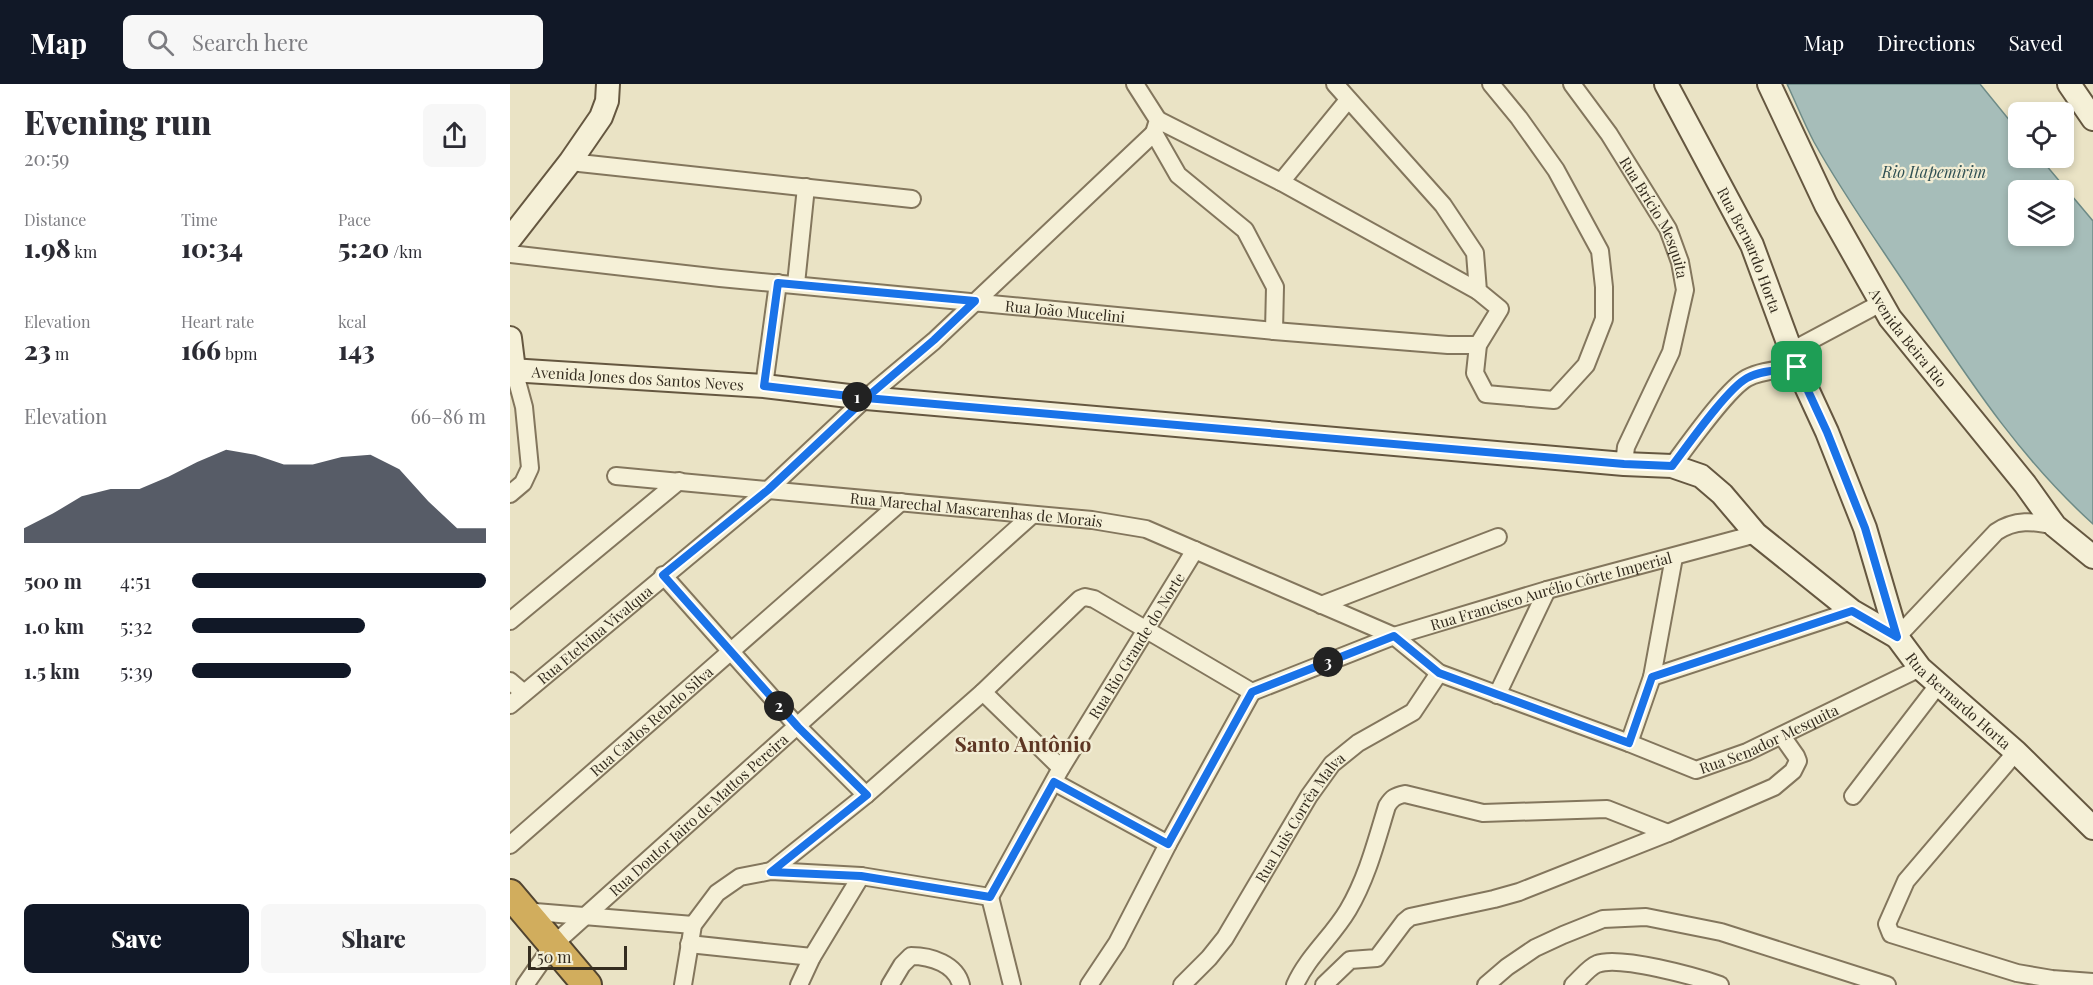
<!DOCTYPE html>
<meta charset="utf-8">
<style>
:root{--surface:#fff;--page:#f7f7f7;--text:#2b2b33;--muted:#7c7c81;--accent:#111827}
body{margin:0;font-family:"Playfair Display",serif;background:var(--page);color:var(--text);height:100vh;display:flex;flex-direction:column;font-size:22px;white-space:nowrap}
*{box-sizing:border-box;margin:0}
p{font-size:20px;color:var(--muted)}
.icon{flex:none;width:33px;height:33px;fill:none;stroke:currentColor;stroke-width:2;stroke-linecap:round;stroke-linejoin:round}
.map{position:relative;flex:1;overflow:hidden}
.sheet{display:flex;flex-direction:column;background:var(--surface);width:510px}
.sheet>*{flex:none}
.tools{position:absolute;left:1498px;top:18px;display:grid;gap:12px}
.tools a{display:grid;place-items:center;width:66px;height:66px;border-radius:9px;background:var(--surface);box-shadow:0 3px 9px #0003;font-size:30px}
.scale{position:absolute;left:18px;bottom:15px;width:99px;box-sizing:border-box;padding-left:6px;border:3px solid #342c1f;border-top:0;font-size:16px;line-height:21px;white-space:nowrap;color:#342c1f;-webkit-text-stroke:4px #f2edd4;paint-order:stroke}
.pin{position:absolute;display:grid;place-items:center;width:51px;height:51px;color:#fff;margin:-26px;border-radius:12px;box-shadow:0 3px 9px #0006}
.km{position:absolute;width:30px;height:30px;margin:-15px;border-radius:50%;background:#222;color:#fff;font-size:16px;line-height:30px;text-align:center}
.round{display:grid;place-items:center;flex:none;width:63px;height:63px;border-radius:9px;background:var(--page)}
.headline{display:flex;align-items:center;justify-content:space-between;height:102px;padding:0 24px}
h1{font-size:33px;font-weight:800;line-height:45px}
.metrics{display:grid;grid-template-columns:repeat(3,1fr);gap:9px;height:102px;padding:6px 24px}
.metrics div{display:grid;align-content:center}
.metrics b{font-size:26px;font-weight:800}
.metrics small{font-size:16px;font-weight:400}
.metrics p{font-size:16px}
.chart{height:168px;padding:12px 24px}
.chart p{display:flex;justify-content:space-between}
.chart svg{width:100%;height:108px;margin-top:6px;fill:var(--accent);opacity:.7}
.cta{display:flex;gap:12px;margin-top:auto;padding:12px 24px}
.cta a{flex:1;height:69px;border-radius:9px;background:var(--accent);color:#fff;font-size:24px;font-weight:800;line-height:69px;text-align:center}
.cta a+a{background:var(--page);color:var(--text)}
ul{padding:0 24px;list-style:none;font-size:20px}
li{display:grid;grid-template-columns:96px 72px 1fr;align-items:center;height:45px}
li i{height:15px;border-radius:8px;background:var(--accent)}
header{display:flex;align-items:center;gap:36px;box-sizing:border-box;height:84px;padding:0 30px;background:var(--accent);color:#fff}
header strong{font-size:28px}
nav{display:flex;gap:33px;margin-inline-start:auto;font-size:21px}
.search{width:420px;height:54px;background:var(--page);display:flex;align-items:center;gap:15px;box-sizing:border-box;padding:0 21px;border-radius:9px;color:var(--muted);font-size:22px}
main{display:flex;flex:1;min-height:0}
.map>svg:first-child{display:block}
</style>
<header>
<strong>Map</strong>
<div class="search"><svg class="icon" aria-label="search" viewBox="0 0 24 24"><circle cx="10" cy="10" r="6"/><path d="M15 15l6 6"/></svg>Search here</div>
<nav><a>Map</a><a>Directions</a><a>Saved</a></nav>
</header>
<main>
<section class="sheet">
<div class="headline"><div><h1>Evening run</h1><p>20:59</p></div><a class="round"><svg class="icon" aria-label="share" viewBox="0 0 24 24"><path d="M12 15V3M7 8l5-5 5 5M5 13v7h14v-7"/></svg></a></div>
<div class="metrics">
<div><p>Distance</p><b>1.98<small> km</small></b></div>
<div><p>Time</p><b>10:34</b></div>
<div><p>Pace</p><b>5:20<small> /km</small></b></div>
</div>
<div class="metrics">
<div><p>Elevation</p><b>23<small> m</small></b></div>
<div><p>Heart rate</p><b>166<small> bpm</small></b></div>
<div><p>kcal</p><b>143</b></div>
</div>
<div class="chart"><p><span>Elevation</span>66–86 m</p>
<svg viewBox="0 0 160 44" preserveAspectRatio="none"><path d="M0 44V38L10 32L20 25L30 22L40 22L50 17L60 11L70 6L80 8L90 12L100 12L110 9L120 8L130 14L140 27L150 38L160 38V44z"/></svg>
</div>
<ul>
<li><b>500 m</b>4:51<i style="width:100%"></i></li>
<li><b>1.0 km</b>5:32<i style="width:59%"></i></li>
<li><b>1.5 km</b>5:39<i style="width:54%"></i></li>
</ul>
<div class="cta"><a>Save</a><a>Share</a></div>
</section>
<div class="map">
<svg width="1583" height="901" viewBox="0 0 1583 901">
<rect width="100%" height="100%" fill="#eae3c5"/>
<!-- water -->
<path fill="#a6bdb9" stroke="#6e8b87" stroke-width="1.5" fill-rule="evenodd" d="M1277 0H1470L1509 48V74H1530L1583 137V440C1509 373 1460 297 1405 215 1371 163 1334 112 1304 58 1294 39 1286 19 1277 0ZM1509 106H1554V152H1509Z"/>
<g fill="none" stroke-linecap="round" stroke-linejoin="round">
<defs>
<g id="street">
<path d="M625 0 648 36 644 49 668 91 735 146 765 203 764 247"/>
<path d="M825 0 933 121 965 169 968 207 990 225 968 261 965 289 976 310 1044 316 1076 281 1094 235V203L1090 167 1046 86 1009 34 981 0"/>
<path id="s1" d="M1062 0 1099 50 1158 145 1170 178 1175 206 1161 268 1116 363 1114 380"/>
<path d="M648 36 771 98 968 207"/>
<path d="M60 78 402 115"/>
<path d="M771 98 838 16"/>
<path id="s2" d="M0 170 210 194 764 247 938 261H968"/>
<path d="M286 200 296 103"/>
<path d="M1281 267 1371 219"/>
<path d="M254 302 268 199"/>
<path d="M1162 382C1178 361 1217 305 1237 294 1252 286 1271 286 1287 283"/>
<path id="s3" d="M106 392 582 436 636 445 884 552 929 589 1119 659 1186 686 1237 668 1410 584"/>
<path d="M0 410 13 399 20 384 14 323 4 286"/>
<path d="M153 491 288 643 356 711"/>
<path d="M811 521 988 453"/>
<path d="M0 537 169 397"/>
<path d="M1387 553 1486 448C1505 435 1524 437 1545 442"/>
<path d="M1142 593 1342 527"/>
<path d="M0 597 14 609"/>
<path d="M473 608 551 684"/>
<path id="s4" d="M742 608 884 552 1037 506 1246 450"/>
<path d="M987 611 1037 506"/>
<path id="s5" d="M0 621 258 406 356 314 424 257 644 49"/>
<path d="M1119 659 1142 593 1164 473"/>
<path d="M1506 668 1396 797 1377 840 1381 850 1507 889 1542 895 1583 898"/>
<path d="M544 698 658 760"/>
<path d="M1343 712 1428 601"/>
<path id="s6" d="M0 761 391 418"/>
<path d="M261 787 356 711 473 608 570 515 575 513 584 515 742 608"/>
<path id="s7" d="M480 813 551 684 685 466"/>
<path d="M480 813 502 901"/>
<path d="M13 827 183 841"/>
<path d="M179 860 302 873"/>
<path id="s8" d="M15 901 43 861 522 431"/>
<path d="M173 901 183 841 207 809 230 793 261 787 351 792 480 813"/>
<path d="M289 901 302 873 351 792"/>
<path d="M380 901 392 881 401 872C421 872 446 880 451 901"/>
<path d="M579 901 607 859 658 760 742 608"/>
<path id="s9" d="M672 901 699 874 715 854 799 712 822 680 848 659 903 628 929 589"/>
<path d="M785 901C798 872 822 853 838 826 857 794 866 758 877 722 882 714 885 712 895 710L973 729 1097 725 1158 749"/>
<path d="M814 901 840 876 867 874 894 838 900 833 984 815 1009 808 1158 749 1264 703 1283 687 1288 677 1286 672 1272 652"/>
<path d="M976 901 997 883 1025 864 1053 851 1093 835 1136 833 1211 848 1377 901"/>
<path d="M1063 901C1070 895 1079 883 1087 880 1109 871 1187 893 1210 901"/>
</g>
<g id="secondary">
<path id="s10" d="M1156 0 1242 161 1287 283 1317 348 1355 444 1387 553 1410 584 1506 668 1583 744"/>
<path id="s11" d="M1259 0 1316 121 1380 234 1515 400 1545 442 1583 473"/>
<path d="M1559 0 1583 35"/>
<path d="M0 155 60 78 91 33 97 17 98 0"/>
<path d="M0 254 4 286"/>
<path id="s12" d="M0 286 254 302 356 314 1114 380 1162 382 1191 392 1212 410 1246 450 1342 527 1387 553"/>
</g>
<path id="highway" d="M0 810 77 901"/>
</defs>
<!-- street casing -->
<use href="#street" stroke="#83765d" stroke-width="20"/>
<!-- secondary casing -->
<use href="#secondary" stroke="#655740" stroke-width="26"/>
<!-- highway casing -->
<use href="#highway" stroke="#514430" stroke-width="32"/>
<!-- street -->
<use href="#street" stroke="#f5f0d7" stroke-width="16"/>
<!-- secondary -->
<use href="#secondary" stroke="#f5f0d7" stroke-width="22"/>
<!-- highway -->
<use href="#highway" stroke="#d1ad5d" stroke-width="28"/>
</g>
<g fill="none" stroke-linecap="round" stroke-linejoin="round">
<defs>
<path id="route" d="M1287 283C1271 286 1252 286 1237 294 1217 305 1178 361 1162 382L1114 380 356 314 254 302 268 199 465 217 424 256 356 314 258 406 153 491 288 643 357 711 261 788 351 792 480 813 544 698 658 760 742 608 884 552 929 589 1119 659 1142 593 1342 527 1387 553 1355 444 1317 348 1287 283"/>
</defs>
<!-- route casing -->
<use href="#route" stroke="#fff" stroke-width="12"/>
<!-- route -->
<use href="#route" stroke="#1a73e8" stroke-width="8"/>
</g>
<g text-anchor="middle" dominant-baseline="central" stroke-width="4.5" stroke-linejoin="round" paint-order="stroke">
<!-- street labels -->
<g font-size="15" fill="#342c1f" stroke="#f2edd4">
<text stroke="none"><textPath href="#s1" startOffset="158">Rua Brício Mesquita</textPath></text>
<text stroke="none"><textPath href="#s10" startOffset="186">Rua Bernardo Horta</textPath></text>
<text stroke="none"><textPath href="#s2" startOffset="558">Rua João Mucelini</textPath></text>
<text stroke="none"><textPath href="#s11" startOffset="290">Avenida Beira Rio</textPath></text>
<text stroke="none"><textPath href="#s12" startOffset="128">Avenida Jones dos Santos Neves</textPath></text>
<text stroke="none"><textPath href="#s3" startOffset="362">Rua Marechal Mascarenhas de Morais</textPath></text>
<text stroke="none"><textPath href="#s4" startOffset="316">Rua Francisco Aurélio Côrte Imperial</textPath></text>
<text stroke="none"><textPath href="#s5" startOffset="110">Rua Etelvina Vivalqua</textPath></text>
<text stroke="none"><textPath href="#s7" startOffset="291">Rua Rio Grande do Norte</textPath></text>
<text stroke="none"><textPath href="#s10" startOffset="690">Rua Bernardo Horta</textPath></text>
<text stroke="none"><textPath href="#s6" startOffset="188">Rua Carlos Rebelo Silva</textPath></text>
<text stroke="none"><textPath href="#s3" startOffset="1215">Rua Senador Mesquita</textPath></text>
<text stroke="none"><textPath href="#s8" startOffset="244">Rua Doutor Jairo de Mattos Pereira</textPath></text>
<text stroke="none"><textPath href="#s9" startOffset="206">Rua Luis Corrêa Malva</textPath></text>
</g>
<!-- water labels -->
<g font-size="16" font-style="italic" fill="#305053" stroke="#f2edd4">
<text x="1424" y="87">Rio Itapemirim</text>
</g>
<!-- district labels -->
<g font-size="21" font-weight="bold" fill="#5d3623" stroke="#f2edd4">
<text x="513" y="659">Santo Antônio</text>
</g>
</g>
</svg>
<div class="tools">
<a><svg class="icon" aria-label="locate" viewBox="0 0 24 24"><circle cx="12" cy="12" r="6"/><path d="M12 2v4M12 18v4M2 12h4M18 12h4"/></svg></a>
<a><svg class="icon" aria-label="layers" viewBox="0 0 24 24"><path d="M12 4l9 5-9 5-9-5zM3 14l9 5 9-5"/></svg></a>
</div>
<div class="scale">50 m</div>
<div class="pin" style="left:1287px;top:283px;background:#1e9e55"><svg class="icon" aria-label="arrive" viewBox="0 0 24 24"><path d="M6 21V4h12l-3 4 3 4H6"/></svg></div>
<b class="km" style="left:347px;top:313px">1</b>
<b class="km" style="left:269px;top:622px">2</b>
<b class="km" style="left:818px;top:578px">3</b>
</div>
</main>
